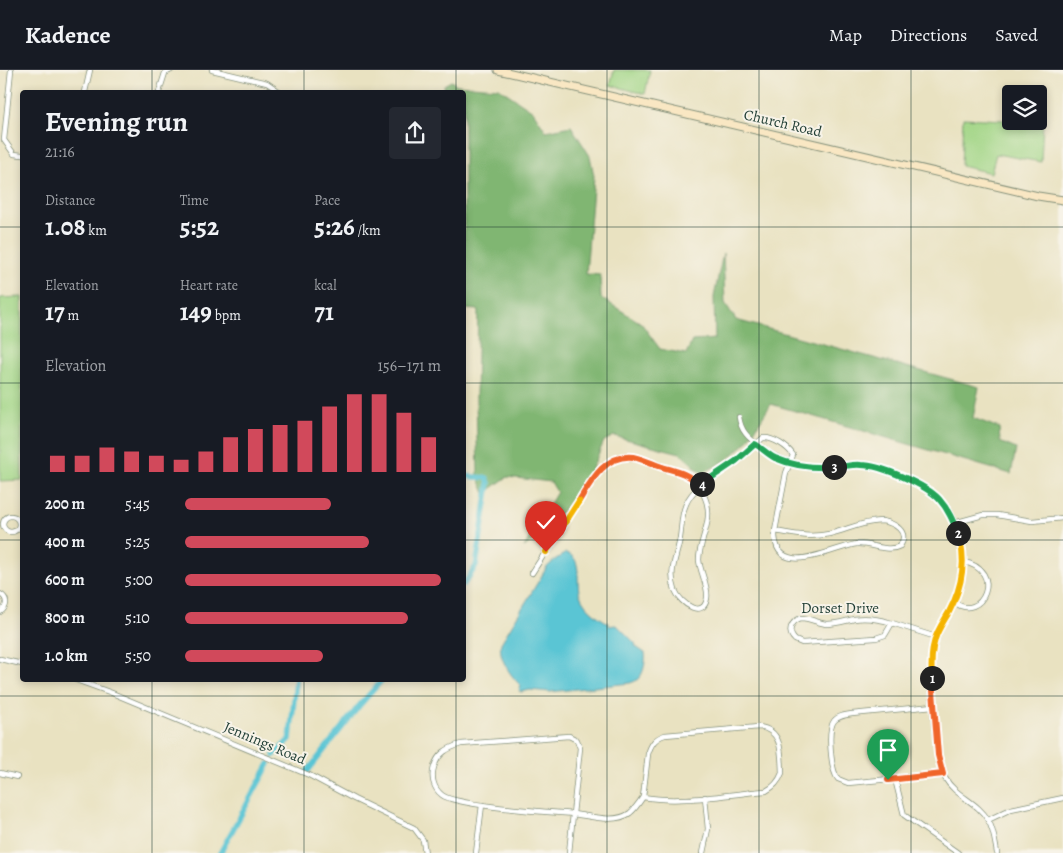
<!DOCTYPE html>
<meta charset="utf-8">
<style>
:root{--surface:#171b24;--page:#242831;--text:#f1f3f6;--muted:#9ea1a6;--line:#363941;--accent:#d1495b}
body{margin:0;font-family:Alegreya,serif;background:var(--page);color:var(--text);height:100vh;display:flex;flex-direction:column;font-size:19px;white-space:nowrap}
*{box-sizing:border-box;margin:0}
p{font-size:16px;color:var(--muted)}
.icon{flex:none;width:28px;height:28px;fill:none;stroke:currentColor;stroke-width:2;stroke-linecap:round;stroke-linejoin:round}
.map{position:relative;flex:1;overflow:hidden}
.details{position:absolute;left:20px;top:20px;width:446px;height:592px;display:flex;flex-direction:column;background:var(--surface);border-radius:5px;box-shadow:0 2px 8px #0003}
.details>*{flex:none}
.controls{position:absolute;left:1002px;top:15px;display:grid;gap:10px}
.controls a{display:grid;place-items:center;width:45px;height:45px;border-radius:5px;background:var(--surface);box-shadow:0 2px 8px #0003;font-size:25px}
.pin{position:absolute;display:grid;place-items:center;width:42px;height:42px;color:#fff;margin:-51px -21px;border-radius:50% 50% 50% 0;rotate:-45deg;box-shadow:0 0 5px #0007}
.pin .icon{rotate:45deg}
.km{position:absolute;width:25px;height:25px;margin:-12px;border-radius:50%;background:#222;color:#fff;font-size:14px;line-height:25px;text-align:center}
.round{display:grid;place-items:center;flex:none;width:52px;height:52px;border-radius:5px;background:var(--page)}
.overview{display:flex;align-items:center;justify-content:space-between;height:85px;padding:0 25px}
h1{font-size:28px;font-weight:600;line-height:38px}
.figures{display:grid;grid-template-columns:repeat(3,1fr);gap:8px;height:85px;padding:5px 25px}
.figures div{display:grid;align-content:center}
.figures b{font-size:25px;font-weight:600}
.figures small{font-size:14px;font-weight:400}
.figures p{font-size:14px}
.chart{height:140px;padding:10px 25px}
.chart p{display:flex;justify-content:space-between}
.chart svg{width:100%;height:90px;margin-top:5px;stroke:var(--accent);stroke-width:6}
ul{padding:0 25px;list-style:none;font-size:16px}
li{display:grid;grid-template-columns:80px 60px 1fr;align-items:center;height:38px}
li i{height:12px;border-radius:6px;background:var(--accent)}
header{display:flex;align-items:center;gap:30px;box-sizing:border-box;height:70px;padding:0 25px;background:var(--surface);border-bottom:1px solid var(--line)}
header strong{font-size:24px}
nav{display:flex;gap:28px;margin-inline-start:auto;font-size:18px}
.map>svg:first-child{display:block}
</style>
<header>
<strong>Kadence</strong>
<nav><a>Map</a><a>Directions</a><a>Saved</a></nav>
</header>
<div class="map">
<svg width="1063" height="783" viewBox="0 0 1063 783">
<rect width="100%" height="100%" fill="#f7f3e8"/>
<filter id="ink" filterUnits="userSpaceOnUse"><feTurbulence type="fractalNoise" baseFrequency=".02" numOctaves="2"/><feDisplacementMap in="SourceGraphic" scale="10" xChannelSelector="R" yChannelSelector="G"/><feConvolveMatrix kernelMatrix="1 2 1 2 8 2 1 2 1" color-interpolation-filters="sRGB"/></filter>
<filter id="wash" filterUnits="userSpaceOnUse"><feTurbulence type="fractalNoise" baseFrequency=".0096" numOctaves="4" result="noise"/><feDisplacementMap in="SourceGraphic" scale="20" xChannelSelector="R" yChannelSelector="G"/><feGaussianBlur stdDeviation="1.12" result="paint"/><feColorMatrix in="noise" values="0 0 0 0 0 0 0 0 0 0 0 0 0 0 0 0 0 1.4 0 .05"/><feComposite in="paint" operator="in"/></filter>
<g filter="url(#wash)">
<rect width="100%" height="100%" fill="#e9e2c1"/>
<!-- green -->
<g fill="#a1d585" stroke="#60895c">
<path d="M614 0H650L645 24 610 15Z"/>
<path d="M963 48 1043 52 1041 92 996 84 991 103 961 96Z"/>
<path d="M22 227V410L0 411V228Z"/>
</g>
<!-- forest -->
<path fill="#80b672" stroke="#507a53" d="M451 11 457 15 499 18 533 41 546 61 571 56 590 86 594 106 586 204 600 205 601 228 641 253 660 279 686 284 692 271 715 269 714 227 723 183 725 233 736 250 979 317 973 348 999 358 1000 372 1016 379 1011 404 771 334 747 372 727 390 702 403 680 383 614 366 604 371 587 410 545 463 524 477 557 422 551 412 507 407 485 423 478 407 476 328 478 240 464 239V22H445L444 15Z"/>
<!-- water -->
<path fill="#5ac5d4" stroke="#3c8184" d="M566 483C584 488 575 512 580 525 585 538 597 546 608 553L609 556 615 555 618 556 635 573 636 577 645 583C646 590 644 604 638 609 636 611 633 612 630 613L550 622 530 620 521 622 519 621 521 616C510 605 498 588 501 573L547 497 556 489Z"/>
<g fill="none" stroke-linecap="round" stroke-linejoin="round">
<!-- stream -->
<path stroke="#5ac5d4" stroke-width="1" d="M269 694 274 685"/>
<!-- canal -->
<g stroke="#5ac5d4" stroke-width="5.5">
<path d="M464 406 487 408 489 413 476 496 464 514"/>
<path d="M274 685 290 669 296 610"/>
<path d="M307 702 359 636 382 610"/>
<path d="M220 783 269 694"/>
</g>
</g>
</g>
<g filter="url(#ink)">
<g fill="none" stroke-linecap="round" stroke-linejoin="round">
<defs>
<g id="street">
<path d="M11 0 4 70 14 84 22 85"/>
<path d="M212 0 267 13 280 22"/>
<path d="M85 22 90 0"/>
<path d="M159 22 165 3 171 0"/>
<path d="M739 347C741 362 749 368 760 377 781 393 807 399 834 398 844 397 854 393 864 395 886 398 920 412 937 427 945 434 950 445 955 455 966 481 964 507 953 532 943 557 932 567 931 596 931 618 935 691 945 708 955 726 978 732 988 750 994 760 995 772 997 783"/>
<path d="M700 416C702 422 706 428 707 434 712 453 699 471 699 490 700 502 709 517 707 528 704 549 681 535 675 520 668 501 677 487 680 468 682 456 681 445 686 434 689 427 694 421 700 416Z"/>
<circle cx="11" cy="454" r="8"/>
<path d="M882 451C894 453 910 461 900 476 887 483 871 473 857 474 833 477 773 512 775 461 793 464 810 468 829 464 847 460 863 451 882 451Z"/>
<path d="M954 453 983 445H997L1032 451 1063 448"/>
<path d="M532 503 592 410 606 395 615 389 631 387 643 390 686 404 700 416 736 391 763 368C773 367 788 377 793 385L786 403 775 461"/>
<path d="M0 524C8 528 8 537 0 542"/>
<path d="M954 532C982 554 1006 499 963 492"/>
<path d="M801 548C810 548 818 553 827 554 836 554 845 551 854 549 868 547 879 549 892 553L885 565 876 568 802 573 795 570C787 562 790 552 801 548Z"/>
<path d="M892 553 936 567"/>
<path d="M0 589 22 594"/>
<path d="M76 610 112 623 309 705 354 729 414 758 423 770 425 783"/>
<path d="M933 636 852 644C845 645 838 646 834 651 827 660 831 701 838 709L848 713 943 704"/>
<path d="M569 666 577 670 580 678 573 744C550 742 456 736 442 725 433 718 431 707 434 697 438 683 448 678 461 674Z"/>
<path d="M0 703 17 707"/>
<path d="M895 709 904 745 958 783"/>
<path d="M988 750 1011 739 1063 728"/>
<path d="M476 783 482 735"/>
<path d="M569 783 573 744C590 746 615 754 630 743 635 739 639 733 643 727 683 734 726 724 766 721 774 717 779 711 782 703 781 684 783 660 759 657L665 665C655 668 651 674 648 684L643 727"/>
<path d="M703 783 708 759 705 727"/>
</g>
<path id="secondary" d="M498 0 1038 126 1063 130"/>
</defs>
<!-- street casing -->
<use href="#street" stroke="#84907a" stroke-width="6"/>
<!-- secondary casing -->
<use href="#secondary" stroke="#84907a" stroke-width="9"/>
<!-- street -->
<use href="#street" stroke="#fff" stroke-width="4.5"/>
<!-- secondary -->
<use href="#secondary" stroke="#f9e7c3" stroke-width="7"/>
</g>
</g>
<g fill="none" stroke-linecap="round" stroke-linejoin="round" filter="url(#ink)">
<defs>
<path id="split-1" d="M888 710 943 704 938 685 932 608"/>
<path id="split-2" d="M932 608C931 595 931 582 935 569 938 559 944 551 949 542 962 517 967 489 958 463"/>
<path id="split-3" d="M834 397C844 397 852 394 861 395 881 395 926 415 939 429 948 439 953 451 958 463"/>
<path id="split-4" d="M702 414 736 391 755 374C762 378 767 384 775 388 793 396 815 398 834 397"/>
<path id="split-5" d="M579 431C591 411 605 384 633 387 643 389 653 394 662 397 677 401 690 404 700 416L702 414"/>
<path id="split-6" d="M546 482 579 431"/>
</defs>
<!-- split-1 casing -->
<use href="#split-1" stroke="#fff" stroke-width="10"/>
<!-- split-2 casing -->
<use href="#split-2" stroke="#fff" stroke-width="10"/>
<!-- split-3 casing -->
<use href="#split-3" stroke="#fff" stroke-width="10"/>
<!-- split-4 casing -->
<use href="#split-4" stroke="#fff" stroke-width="10"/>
<!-- split-5 casing -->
<use href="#split-5" stroke="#fff" stroke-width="10"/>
<!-- split-6 casing -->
<use href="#split-6" stroke="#fff" stroke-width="10"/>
<!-- split-1 -->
<use href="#split-1" stroke="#f0652b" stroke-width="6"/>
<!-- split-2 -->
<use href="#split-2" stroke="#f5b400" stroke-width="6"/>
<!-- split-3 -->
<use href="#split-3" stroke="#22a559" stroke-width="6"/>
<!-- split-4 -->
<use href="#split-4" stroke="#22a559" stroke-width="6"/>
<!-- split-5 -->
<use href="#split-5" stroke="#f0652b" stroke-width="6"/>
<!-- split-6 -->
<use href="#split-6" stroke="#f5b400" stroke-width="6"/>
</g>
<!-- grid -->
<path fill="none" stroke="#1f3d34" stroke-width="1" stroke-opacity="0.55" d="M152 0V22M304 0V22M456 0V22M607 0V783M759 0V783M911 0V783M0 157H22M464 157H1063M0 313H22M464 313H1063M0 470H22M464 470H1063M152 610V783M304 610V783M456 610V783M0 626H1063"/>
<g text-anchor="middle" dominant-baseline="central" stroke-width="4" stroke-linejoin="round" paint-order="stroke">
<!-- street labels -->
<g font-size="15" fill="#1f3d34" stroke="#f7f3e8">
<text transform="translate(783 53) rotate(13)">Church Road</text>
<text x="840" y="538">Dorset Drive</text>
<text transform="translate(265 673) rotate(23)">Jennings Road</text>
</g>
</g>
</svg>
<div class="controls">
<a><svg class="icon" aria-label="layers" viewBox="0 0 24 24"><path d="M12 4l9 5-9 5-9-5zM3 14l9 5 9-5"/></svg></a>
</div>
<div class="pin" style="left:888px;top:710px;background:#1e9e55"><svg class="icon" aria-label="arrive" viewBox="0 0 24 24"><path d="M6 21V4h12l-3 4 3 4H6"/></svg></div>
<div class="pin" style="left:546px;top:482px;background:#d93025"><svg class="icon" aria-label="check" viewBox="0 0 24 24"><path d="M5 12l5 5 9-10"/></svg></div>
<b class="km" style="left:932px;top:608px">1</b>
<b class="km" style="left:958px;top:463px">2</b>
<b class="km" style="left:834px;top:397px">3</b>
<b class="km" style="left:702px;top:414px">4</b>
<section class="details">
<div class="overview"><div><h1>Evening run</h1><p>21:16</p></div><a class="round"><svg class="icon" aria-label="share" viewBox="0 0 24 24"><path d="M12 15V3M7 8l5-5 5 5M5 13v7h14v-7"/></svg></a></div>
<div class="figures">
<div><p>Distance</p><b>1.08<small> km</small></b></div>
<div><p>Time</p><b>5:52</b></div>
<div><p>Pace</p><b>5:26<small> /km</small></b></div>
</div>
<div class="figures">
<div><p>Elevation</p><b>17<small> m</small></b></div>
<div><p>Heart rate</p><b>149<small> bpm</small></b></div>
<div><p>kcal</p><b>71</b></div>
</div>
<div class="chart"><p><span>Elevation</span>156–171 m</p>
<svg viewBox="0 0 160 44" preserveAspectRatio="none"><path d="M5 44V36M15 44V36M25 44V32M35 44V34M45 44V36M55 44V38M65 44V34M75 44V27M85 44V23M95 44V21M105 44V19M115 44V12M125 44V6M135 44V6M145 44V15M155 44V27"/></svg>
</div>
<ul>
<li><b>200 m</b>5:45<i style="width:57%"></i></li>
<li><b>400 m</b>5:25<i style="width:72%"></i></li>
<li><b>600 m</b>5:00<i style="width:100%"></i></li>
<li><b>800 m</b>5:10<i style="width:87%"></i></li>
<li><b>1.0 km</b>5:50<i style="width:54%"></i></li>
</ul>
</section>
</div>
